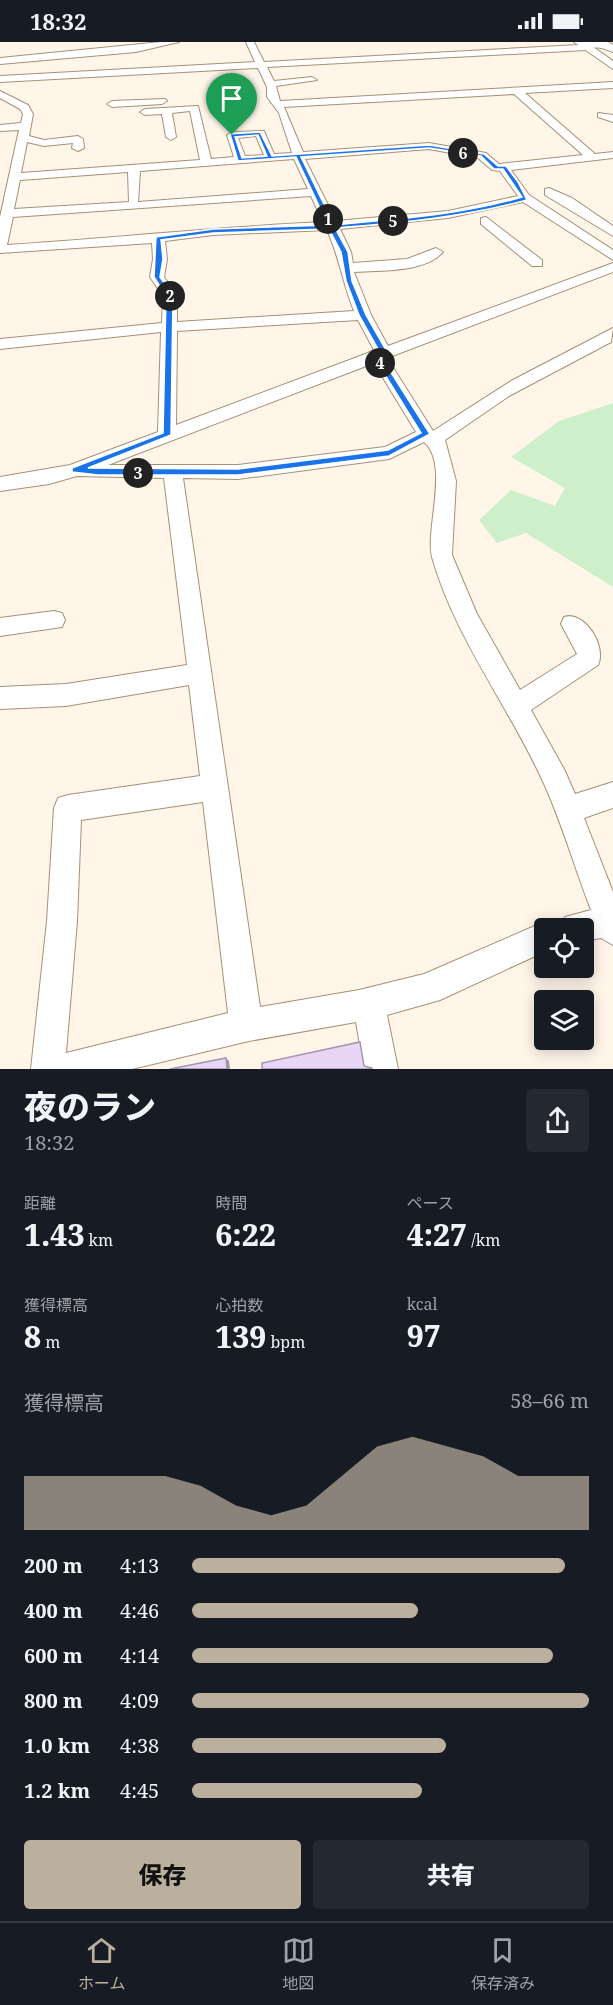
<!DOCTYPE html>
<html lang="ja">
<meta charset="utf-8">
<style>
:root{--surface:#171b24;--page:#242831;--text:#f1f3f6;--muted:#9ea1a6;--line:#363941;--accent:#bbb09d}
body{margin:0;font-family:"Noto Serif","Noto Sans JP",serif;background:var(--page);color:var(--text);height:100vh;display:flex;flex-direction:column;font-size:22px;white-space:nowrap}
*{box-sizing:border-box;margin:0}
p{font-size:20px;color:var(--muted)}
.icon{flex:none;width:33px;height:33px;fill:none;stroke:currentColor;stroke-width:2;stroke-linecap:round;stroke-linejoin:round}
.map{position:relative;height:1027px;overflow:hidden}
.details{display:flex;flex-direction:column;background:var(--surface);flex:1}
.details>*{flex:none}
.tools{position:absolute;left:534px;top:876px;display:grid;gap:12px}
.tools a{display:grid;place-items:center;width:60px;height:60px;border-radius:6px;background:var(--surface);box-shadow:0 3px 15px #0003;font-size:30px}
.pin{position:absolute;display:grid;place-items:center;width:51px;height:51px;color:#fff;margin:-62px -26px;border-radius:50% 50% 50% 0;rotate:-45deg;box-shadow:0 0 6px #0007}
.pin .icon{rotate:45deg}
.km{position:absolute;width:30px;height:30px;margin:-15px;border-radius:50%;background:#222;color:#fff;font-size:16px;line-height:30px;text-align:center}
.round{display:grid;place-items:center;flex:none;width:63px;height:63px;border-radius:6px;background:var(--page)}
.overview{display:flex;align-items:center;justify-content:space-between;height:102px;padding:0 24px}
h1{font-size:33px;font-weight:800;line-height:45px}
.figures{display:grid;grid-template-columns:repeat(3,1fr);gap:9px;height:102px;padding:6px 24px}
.figures div{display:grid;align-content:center}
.figures b{font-size:30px;font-weight:800}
.figures small{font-size:16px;font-weight:400}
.figures p{font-size:16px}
.chart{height:168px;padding:12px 24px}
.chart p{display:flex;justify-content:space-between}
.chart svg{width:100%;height:108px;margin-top:6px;fill:var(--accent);opacity:.7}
.cta{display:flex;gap:12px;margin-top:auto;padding:12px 24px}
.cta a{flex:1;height:69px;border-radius:6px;background:var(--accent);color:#111;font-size:24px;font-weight:800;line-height:69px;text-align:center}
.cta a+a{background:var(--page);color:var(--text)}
ul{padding:0 24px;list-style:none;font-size:20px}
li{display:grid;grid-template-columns:96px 72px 1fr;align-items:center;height:45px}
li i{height:15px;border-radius:8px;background:var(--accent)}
.status{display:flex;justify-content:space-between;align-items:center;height:42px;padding:0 30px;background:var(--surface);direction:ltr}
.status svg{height:16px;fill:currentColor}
.dock{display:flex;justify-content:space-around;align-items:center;height:84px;border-top:2px solid var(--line);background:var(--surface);font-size:16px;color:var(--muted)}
.dock a{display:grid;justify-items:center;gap:3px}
.dock .current{color:var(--accent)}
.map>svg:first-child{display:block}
</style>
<div class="status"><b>18:32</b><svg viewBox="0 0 49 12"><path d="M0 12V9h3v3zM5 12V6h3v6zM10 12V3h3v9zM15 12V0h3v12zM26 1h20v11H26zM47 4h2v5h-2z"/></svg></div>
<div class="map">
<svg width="613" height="1027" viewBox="0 0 613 1027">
<rect width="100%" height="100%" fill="#fff5e9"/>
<!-- green -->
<path fill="#cdefc9" d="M613 361V545L526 491 497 501 479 478 511 448 555 464 565 446 511 415 559 379Z"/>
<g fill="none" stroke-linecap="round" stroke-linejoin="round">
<defs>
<g id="minor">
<path d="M161 0H179L136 10 0 22V16Z"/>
<path d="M246 0H254L264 20 579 3 581 0H608L613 3V10C602 6 596 3 586 8L267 25 274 39 312 35 317 38 276 44 280 59 613 40V46L525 51 595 112 613 110V116L511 128 529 153 613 208V218L523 160 448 176 340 187 351 210 353 221 407 217 436 206 443 210C425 231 380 228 354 230L371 273 388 304 613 221V230L387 316 433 389 511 339 613 286 611 300 509 354 445 398 456 439 452 513 477 572 520 648 577 612 561 582 564 575C585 568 607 605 598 623L531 668 565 729 575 752 613 740V766L584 776 613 850V903L601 896 584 899V886H561L565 875 591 868C575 827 563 784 545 744 511 667 455 597 432 515 425 487 450 422 424 400L389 417 238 437 183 436 260 965 359 948 424 932 544 880 556 886H544V910L440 958 387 973 398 1027H364L356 980 249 999 132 1027H31L47 879 54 766 58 756 68 753 200 734 189 643 66 664 0 667V645L66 642 187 623 164 436 77 434 49 442 0 449V435L70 423 158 390 161 290 0 307V297L162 281 163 254 150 235 153 217 152 201 0 211V175L19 88 0 89V83L21 81 23 72 20 67 0 56V49L28 63 33 72 29 94 44 98 78 94 83 97 84 106 78 109 72 106 73 101 44 104 27 100 21 131 200 118 190 69 172 71 176 95 171 98 166 95 162 72 145 73 140 70 145 67 198 64 211 117 234 115 227 93 232 90 264 89 274 112 292 111 279 71 267 55V45L258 26 0 40V34L255 20ZM514 52 583 113 499 122 486 111 429 101 303 110 284 65ZM256 94 264 113 245 114 238 96ZM429 107 478 116 492 128 500 129 518 154 448 169 336 179 305 117ZM294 117 308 147 138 160 140 129ZM128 130 129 160 14 167 20 138ZM311 154 323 180C218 185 113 196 7 203L13 175ZM327 188C339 214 343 242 354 269L177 280V254L164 235 167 217 165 199 213 193ZM358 278 374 308 368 311 176 383 177 289ZM374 321 416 390 385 405 238 423H108ZM203 760 228 971 66 1011 77 879 81 778Z"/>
<path d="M165 57 167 59 162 62 112 65 107 62 112 59Z"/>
<path d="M598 71 613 73V80L598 75Z"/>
<path d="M549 146 572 156 613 184V194L545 153V147Z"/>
<path d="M486 175 542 218V224H532L481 182V176Z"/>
<path d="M54 569 62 571 65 578 62 585 0 594V576Z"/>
</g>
<path id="major" d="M574 0H586L613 19V27Z"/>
</defs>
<!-- minor casing -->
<use href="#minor" stroke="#a79074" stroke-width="2"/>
<!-- major casing -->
<use href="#major" stroke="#a79074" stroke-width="2"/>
<!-- minor -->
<use href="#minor" fill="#fff" fill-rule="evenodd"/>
<!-- major -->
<use href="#major" fill="#fff" fill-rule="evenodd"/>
</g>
<!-- shaded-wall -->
<path fill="#a396ac" d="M226 1016 229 1019 230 1027H227Z"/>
<!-- building -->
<g fill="#e9d6f6" stroke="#a396ac" stroke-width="1.5">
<path d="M360 1000 364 1024 372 1026V1027H262V1021Z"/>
<path d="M226 1016 227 1027H170Z"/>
</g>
<!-- route -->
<path fill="#1a73e8" stroke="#fff" stroke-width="1.5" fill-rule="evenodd" d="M260 90 272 114 429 103 484 112 498 124H506L518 140 527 158C465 175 400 181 335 186L348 210 352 239 366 273 387 310 380 313 430 392 389 414 238 433H98L72 430V426L163 391 166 254 154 235 156 195 213 187 328 183 296 115 238 119 230 92ZM258 93 267 114 242 116 235 95ZM429 106 481 114 494 127H503L522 155C461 173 396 177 334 183L301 115ZM329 187 341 210 346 239 359 273 379 309 372 312 421 391 388 408 238 427 88 426 171 393 173 254 160 235 163 217 161 198 213 191Z"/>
</svg>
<div class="tools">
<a><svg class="icon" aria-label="locate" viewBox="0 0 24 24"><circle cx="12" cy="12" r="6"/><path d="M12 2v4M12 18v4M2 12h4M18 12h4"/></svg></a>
<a><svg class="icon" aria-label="layers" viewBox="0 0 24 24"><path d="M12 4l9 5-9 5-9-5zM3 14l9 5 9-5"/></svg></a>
</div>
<div class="pin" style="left:232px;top:93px;background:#1e9e55"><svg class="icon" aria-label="arrive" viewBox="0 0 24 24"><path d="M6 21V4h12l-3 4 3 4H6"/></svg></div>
<b class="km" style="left:328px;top:177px">1</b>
<b class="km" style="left:170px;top:254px">2</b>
<b class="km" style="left:138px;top:431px">3</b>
<b class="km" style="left:380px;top:321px">4</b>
<b class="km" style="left:393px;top:179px">5</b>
<b class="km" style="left:463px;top:111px">6</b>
</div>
<section class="details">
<div class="overview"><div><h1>夜のラン</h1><p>18:32</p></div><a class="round"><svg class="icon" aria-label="share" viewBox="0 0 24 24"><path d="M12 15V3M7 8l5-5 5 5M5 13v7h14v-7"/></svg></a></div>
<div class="figures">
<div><p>距離</p><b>1.43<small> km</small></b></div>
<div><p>時間</p><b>6:22</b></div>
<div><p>ペース</p><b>4:27<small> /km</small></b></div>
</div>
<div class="figures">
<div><p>獲得標高</p><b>8<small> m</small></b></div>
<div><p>心拍数</p><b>139<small> bpm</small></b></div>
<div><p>kcal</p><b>97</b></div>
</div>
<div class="chart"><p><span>獲得標高</span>58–66 m</p>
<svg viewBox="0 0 160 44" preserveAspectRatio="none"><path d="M0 44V22L10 22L20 22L30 22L40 22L50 26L60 34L70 38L80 34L90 22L100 10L110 6L120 10L130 14L140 22L150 22L160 22V44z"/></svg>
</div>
<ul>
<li><b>200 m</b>4:13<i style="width:94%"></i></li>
<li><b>400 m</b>4:46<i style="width:57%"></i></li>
<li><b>600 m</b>4:14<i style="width:91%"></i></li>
<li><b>800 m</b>4:09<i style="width:100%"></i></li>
<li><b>1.0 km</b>4:38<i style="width:64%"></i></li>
<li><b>1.2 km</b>4:45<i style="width:58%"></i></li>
</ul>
<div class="cta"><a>保存</a><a>共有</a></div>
</section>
<nav class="dock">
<a class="current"><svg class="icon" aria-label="home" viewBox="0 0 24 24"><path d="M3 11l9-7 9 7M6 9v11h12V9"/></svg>ホーム</a>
<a><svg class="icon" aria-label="map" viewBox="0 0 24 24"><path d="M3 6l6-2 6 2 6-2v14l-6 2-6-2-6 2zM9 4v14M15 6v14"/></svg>地図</a>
<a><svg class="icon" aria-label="saved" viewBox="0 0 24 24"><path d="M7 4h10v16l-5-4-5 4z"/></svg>保存済み</a>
</nav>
